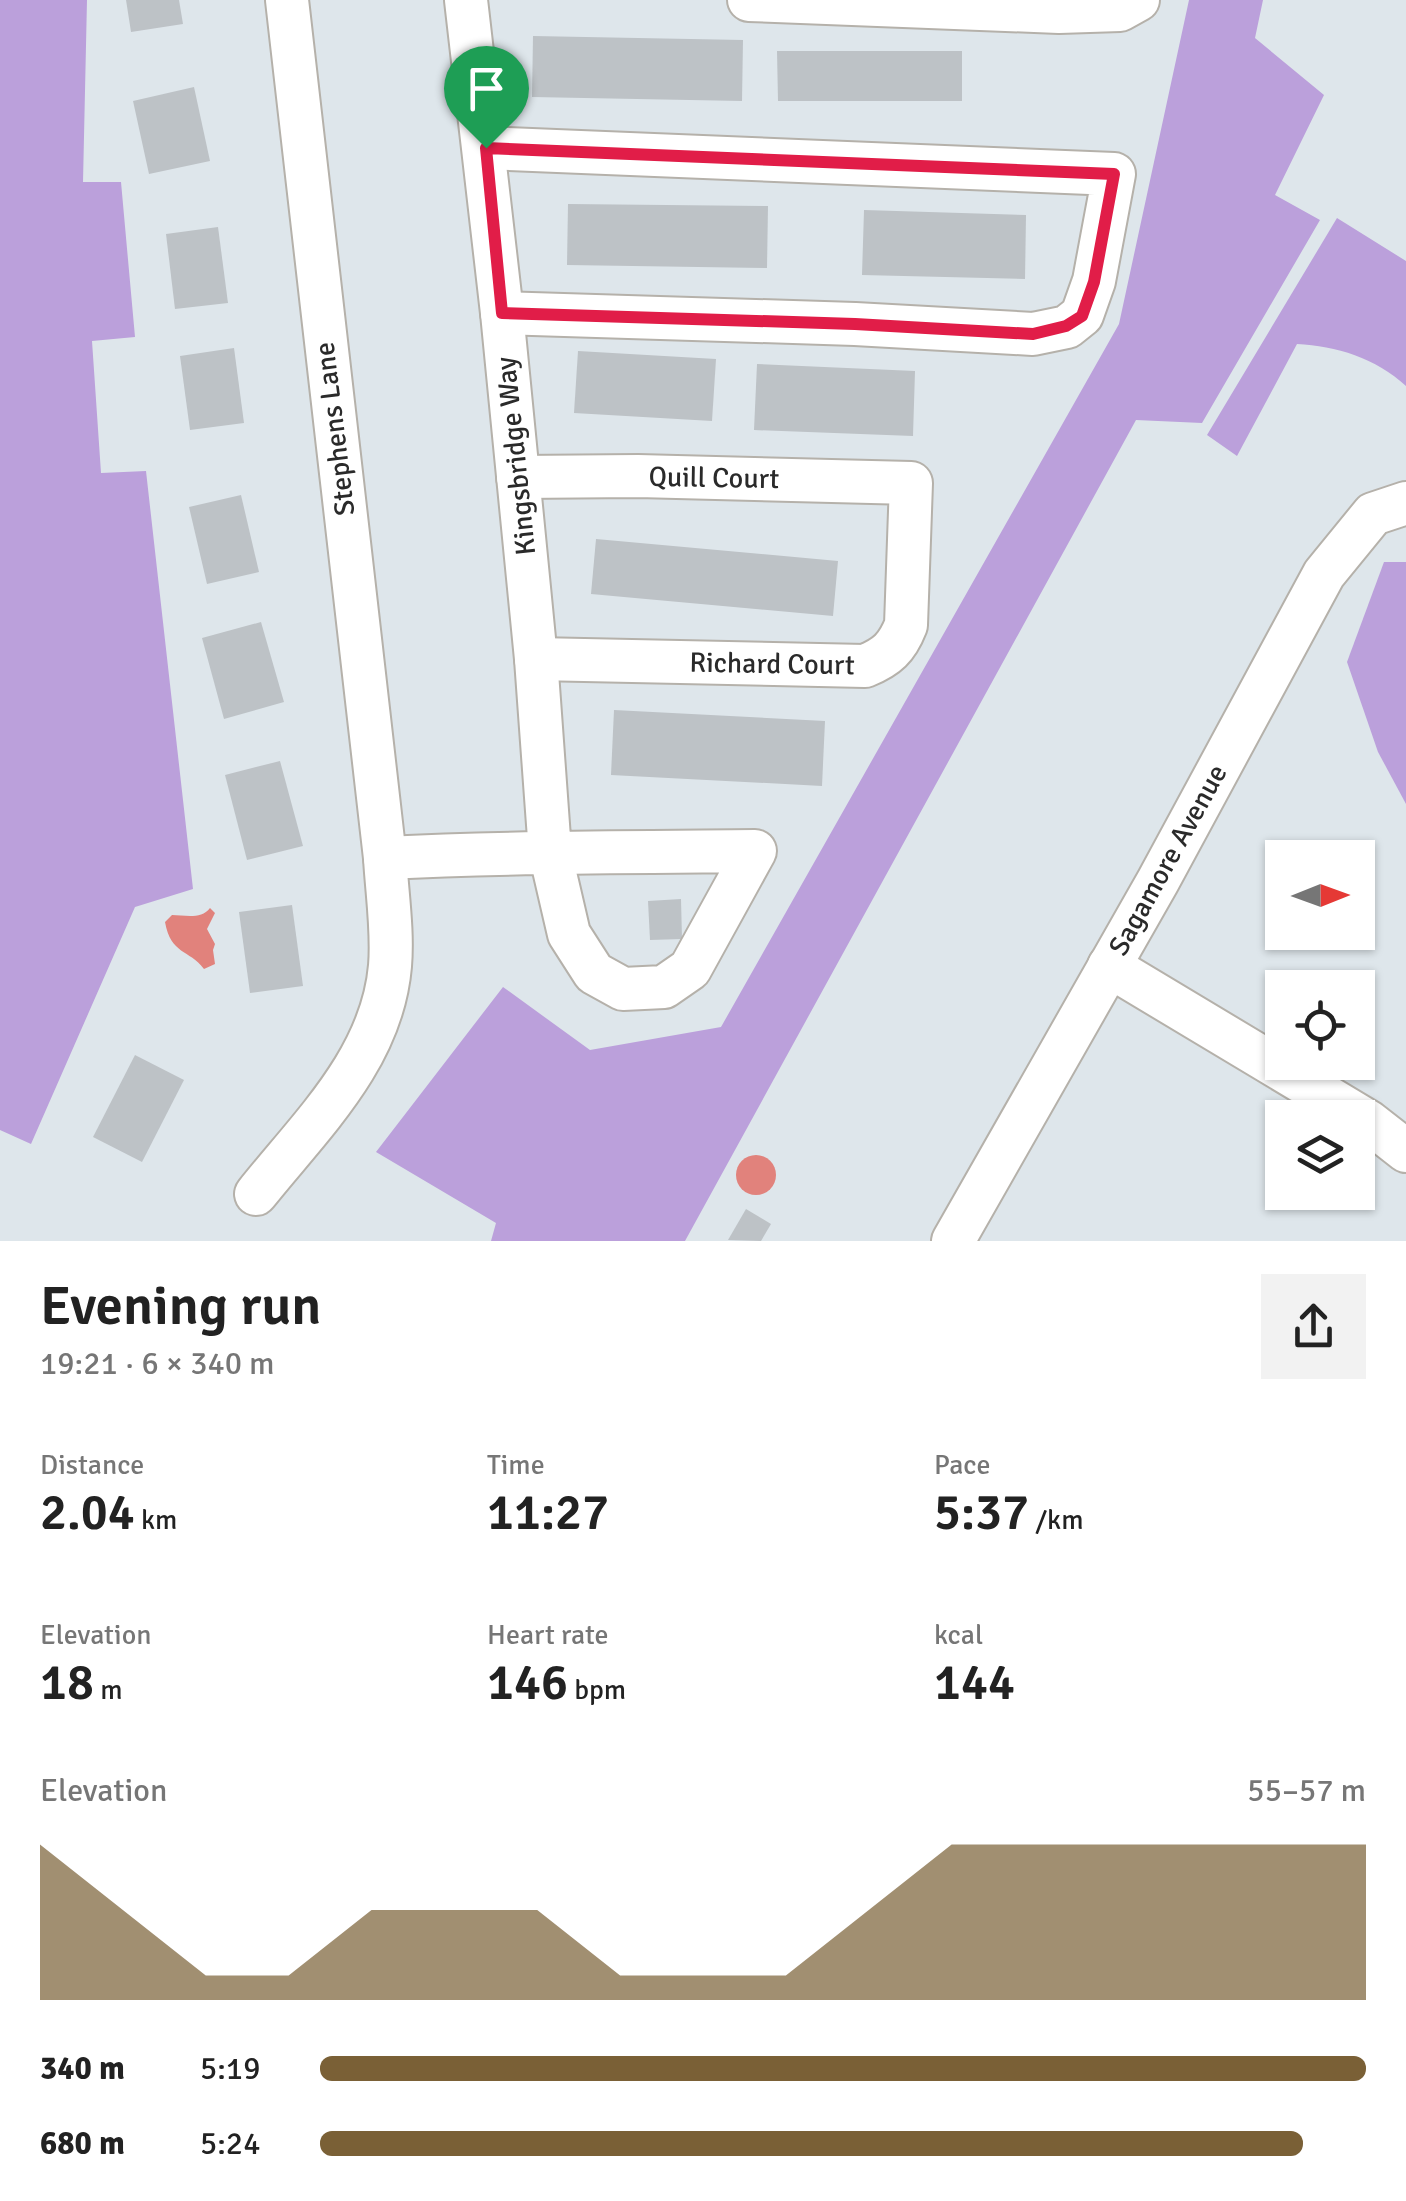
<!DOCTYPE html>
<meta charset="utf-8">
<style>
:root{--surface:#fff;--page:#f2f2f2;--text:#222;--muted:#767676;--accent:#7a6036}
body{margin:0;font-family:Signika,sans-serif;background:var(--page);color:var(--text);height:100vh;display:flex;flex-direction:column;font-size:38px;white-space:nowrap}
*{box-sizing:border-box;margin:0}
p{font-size:32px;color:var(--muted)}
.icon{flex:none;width:55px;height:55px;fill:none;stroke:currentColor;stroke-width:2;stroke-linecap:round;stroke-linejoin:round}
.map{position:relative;height:1241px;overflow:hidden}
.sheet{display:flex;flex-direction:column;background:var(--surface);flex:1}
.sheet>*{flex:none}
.needle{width:65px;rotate:89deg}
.controls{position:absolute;left:1265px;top:840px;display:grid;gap:20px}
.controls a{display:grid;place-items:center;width:110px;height:110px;border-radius:0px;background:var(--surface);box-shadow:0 2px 8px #0004;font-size:50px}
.pin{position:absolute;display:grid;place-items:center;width:85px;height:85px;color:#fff;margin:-102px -42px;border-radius:50% 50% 50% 0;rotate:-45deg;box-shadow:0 0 10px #0007}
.pin .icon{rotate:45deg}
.round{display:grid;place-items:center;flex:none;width:105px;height:105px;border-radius:0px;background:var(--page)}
.overview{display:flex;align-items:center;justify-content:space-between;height:170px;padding:0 40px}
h1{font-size:55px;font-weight:600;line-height:75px}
.stats{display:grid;grid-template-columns:repeat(3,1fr);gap:15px;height:170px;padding:10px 40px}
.stats div{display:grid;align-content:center}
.stats b{font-size:50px;font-weight:600}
.stats small{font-size:28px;font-weight:400}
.stats p{font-size:28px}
.chart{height:280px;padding:20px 40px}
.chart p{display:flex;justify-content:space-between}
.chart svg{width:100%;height:180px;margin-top:10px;fill:var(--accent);opacity:.7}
ul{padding:0 40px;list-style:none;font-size:32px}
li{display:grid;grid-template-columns:160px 120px 1fr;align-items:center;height:75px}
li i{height:25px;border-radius:12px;background:var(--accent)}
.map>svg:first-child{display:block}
</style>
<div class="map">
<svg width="1406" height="1241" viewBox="0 0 1406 1241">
<rect width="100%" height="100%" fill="#dee6eb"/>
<!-- green -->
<g fill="#bba0db">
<path d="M0 0H87L83 182H121L135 337 92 341 101 473 146 471 193 889 135 907 31 1144 0 1130Z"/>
<path d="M1189 0H1263L1255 38 1324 95 1275 195 1320 220 1202 423 1136 420 685 1241H491L496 1223 376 1152 503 987 590 1050 721 1027 1119 324Z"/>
<path d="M1337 218 1406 261V386C1376 358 1336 346 1297 344L1237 456 1207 435Z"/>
<path d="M1384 562H1406V804L1378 752 1347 662Z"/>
</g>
<!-- water -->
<g fill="#e1827c">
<path d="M210 908 215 913 207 929 215 944 213 950 215 964 204 969C189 949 171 955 165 922L172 915C184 915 201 920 210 908Z"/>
<circle cx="756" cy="1175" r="20"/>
</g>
<!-- building -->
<g fill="#bdc2c6">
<path d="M126 0H179L183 24 131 32Z"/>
<path d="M533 36 743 40 742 101 532 97Z"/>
<path d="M777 51H962V101H778Z"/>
<path d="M194 87 210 161 149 174 133 101Z"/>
<path d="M568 204 768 206 767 268 567 265Z"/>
<path d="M864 210 1026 215 1025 279 862 275Z"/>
<path d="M218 227 228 303 175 309 166 234Z"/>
<path d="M234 348 244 423 190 430 180 356Z"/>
<path d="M578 351 716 359 712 421 574 413Z"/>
<path d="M757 364 915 371 913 436 754 430Z"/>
<path d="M241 495 259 572 207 584 189 507Z"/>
<path d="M596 539 838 561 833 616 591 594Z"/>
<path d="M261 622 284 702 224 719 202 638Z"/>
<path d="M614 710 825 721 822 786 611 775Z"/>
<path d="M280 761 303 846 247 860 225 775Z"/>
<path d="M681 899 682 939 650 940 648 901Z"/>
<path d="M292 905 303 986 250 993 239 912Z"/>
<path d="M135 1055 184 1080 142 1162 93 1137Z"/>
<path d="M746 1209 771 1224 761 1241 728 1240Z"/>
</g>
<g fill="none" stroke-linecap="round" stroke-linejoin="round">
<defs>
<g id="minor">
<path d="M749 0 1059 12 1120 10 1138 0"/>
<path d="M485 148 1114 174 1094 281 1082 315 1067 327 1033 334 855 324 502 313"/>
<path d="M518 477 638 476 911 483 906 625C897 648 887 657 865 666L536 659"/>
<path d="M385 858C508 852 632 852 755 851L690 969 664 987 623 989 594 973 569 934 550 852 536 659 502 313 466 0"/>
<path d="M1109 966 1369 1122 1406 1151"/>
<path d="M256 1194C311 1125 382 1059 390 966 393 931 387 893 385 858L287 0"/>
<path d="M953 1241 1158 881 1324 574 1373 514 1406 503"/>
</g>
</defs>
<!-- minor casing -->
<use href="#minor" stroke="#b5b1aa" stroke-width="46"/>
<!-- minor -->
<use href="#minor" stroke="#fff" stroke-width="42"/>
</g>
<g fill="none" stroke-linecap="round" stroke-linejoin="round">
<defs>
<path id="route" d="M486 148 1114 174 1094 282 1082 316 1066 326 1033 334 855 324 502 313Z"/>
</defs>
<!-- route casing -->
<use href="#route" stroke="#fff" stroke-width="20"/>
<!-- route -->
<use href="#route" stroke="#e11d48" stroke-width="12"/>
</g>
<g text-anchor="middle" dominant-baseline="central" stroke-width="8" stroke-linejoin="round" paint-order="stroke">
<!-- street labels -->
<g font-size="28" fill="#2a2a2a" stroke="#fff">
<text transform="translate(335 429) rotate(-97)">Stephens Lane</text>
<text transform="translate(516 456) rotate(-96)">Kingsbridge Way</text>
<text transform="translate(714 478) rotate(1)">Quill Court</text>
<text transform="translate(772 664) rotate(1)">Richard Court</text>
<text transform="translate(1168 860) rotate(-61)">Sagamore Avenue</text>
</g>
</g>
</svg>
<div class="controls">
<a><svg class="needle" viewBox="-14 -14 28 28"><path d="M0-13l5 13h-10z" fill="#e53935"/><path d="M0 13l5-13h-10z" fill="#767676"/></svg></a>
<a><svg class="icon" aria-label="locate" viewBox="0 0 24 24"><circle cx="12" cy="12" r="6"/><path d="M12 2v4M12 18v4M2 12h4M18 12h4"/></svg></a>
<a><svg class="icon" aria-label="layers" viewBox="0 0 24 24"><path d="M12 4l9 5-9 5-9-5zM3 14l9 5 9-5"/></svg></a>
</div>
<div class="pin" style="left:486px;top:148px;background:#1e9e55"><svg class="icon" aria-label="arrive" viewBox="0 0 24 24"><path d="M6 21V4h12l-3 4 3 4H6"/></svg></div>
</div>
<section class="sheet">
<div class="overview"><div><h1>Evening run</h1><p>19:21 · 6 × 340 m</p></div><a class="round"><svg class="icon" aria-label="share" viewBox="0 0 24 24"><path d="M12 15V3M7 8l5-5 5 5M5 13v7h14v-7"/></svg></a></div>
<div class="stats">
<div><p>Distance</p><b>2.04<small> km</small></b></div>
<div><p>Time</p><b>11:27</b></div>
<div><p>Pace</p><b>5:37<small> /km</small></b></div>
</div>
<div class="stats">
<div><p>Elevation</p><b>18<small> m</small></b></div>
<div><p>Heart rate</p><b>146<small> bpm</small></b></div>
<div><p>kcal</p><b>144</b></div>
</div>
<div class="chart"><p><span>Elevation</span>55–57 m</p>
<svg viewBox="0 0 160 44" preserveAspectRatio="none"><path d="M0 44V6L10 22L20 38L30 38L40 22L50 22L60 22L70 38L80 38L90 38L100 22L110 6L120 6L130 6L140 6L150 6L160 6V44z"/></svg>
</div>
<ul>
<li><b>340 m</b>5:19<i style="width:100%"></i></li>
<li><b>680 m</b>5:24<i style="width:94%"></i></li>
</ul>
</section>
